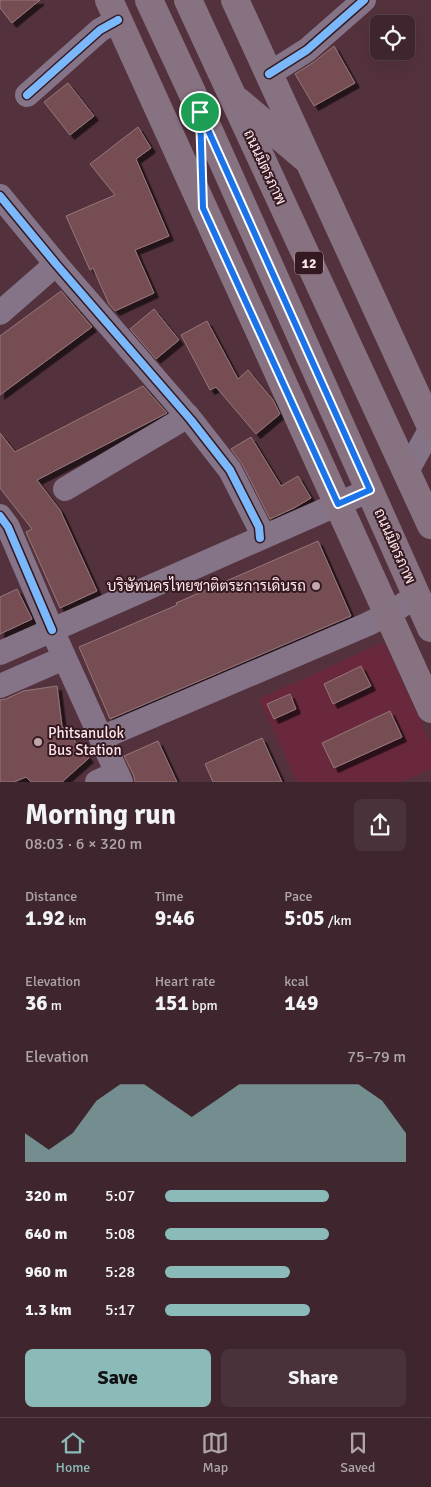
<!DOCTYPE html>
<meta charset="utf-8">
<style>
:root{--surface:#3f262e;--page:#4a323a;--text:#f1f3f6;--muted:#ada5aa;--line:#58434a;--accent:#8bbbb9}
body{margin:0;font-family:Signika,Sarabun,sans-serif;background:var(--page);color:var(--text);height:100vh;display:flex;flex-direction:column;font-size:19px;white-space:nowrap}
*{box-sizing:border-box;margin:0}
p{font-size:16px;color:var(--muted)}
.icon{flex:none;width:28px;height:28px;fill:none;stroke:currentColor;stroke-width:2;stroke-linecap:round;stroke-linejoin:round}
.map{position:relative;height:782px;overflow:hidden}
.drawer{display:flex;flex-direction:column;background:var(--surface);flex:1}
.drawer>*{flex:none}
.tools{position:absolute;left:370px;top:15px;display:grid;gap:10px}
.tools a{display:grid;place-items:center;width:45px;height:45px;border-radius:8px;background:var(--surface);box-shadow:0 5px 20px #0002,0 0 0 1px var(--line);font-size:25px}
.pin{position:absolute;display:grid;place-items:center;width:42px;height:42px;color:#fff;margin:-21px;border:2px solid #fff;border-radius:50%;box-shadow:0 1px 5px #0007}
.round{display:grid;place-items:center;flex:none;width:52px;height:52px;border-radius:8px;background:var(--page)}
.overview{display:flex;align-items:center;justify-content:space-between;height:85px;padding:0 25px}
h1{font-size:28px;font-weight:800;line-height:38px}
.stats{display:grid;grid-template-columns:repeat(3,1fr);gap:8px;height:85px;padding:5px 25px}
.stats div{display:grid;align-content:center}
.stats b{font-size:21px;font-weight:800}
.stats small{font-size:14px;font-weight:400}
.stats p{font-size:14px}
.chart{height:140px;padding:10px 25px}
.chart p{display:flex;justify-content:space-between}
.chart svg{width:100%;height:90px;margin-top:5px;fill:var(--accent);opacity:.7}
.action{display:flex;gap:10px;margin-top:auto;padding:10px 25px}
.action a{flex:1;height:58px;border-radius:8px;background:var(--accent);color:#111;font-size:20px;font-weight:800;line-height:58px;text-align:center}
.action a+a{background:var(--page);color:var(--text)}
ul{padding:0 25px;list-style:none;font-size:16px}
li{display:grid;grid-template-columns:80px 60px 1fr;align-items:center;height:38px}
li i{height:12px;border-radius:6px;background:var(--accent)}
.dock{display:flex;justify-content:space-around;align-items:center;height:70px;border-top:1px solid var(--line);background:var(--surface);font-size:14px;color:var(--muted)}
.dock a{display:grid;justify-items:center;gap:2px}
.dock .current{color:var(--accent)}
.map>svg:first-child{display:block}
</style>
<div class="map">
<svg width="431" height="782" viewBox="0 0 431 782">
<defs>
<filter id="shadow"><feDropShadow dx="4.5" dy="4.5" stdDeviation="0" flood-color="#0009"/></filter>
</defs>
<rect width="100%" height="100%" fill="#54323d"/>
<!-- built -->
<path fill="#69283c" d="M384 642 431 744V769L402 782H297L259 699Z"/>
<!-- building -->
<g fill="#764e53" stroke="#95777b" filter="url(#shadow)">
<path d="M0 0H40L12 23 0 8Z"/>
<path d="M334 46 355 83 314 106 295 74 314 62Z"/>
<path d="M68 83 94 116 70 135 44 102Z"/>
<path d="M138 127 151 148 136 159 169 236 135 250 154 293 115 311 109 304 93 268 90 270 66 216 115 195 90 164Z"/>
<path d="M61 291 92 327 0 395V336Z"/>
<path d="M154 309 179 340 156 359 130 329Z"/>
<path d="M207 321 238 379 248 370 273 400 280 414 256 434 216 387 210 390 181 335Z"/>
<path d="M143 386 167 413 37 480 60 510 97 591 60 608 26 532 32 529 0 488V433L15 452Z"/>
<path d="M251 437 281 486 298 476 311 498 294 508 270 519 242 464 231 449Z"/>
<path d="M318 541 351 616 110 719 79 647 177 605 176 603Z"/>
<path d="M17 589 32 619 0 634V597Z"/>
<path d="M361 666 371 686 333 704 324 684Z"/>
<path d="M57 686 62 726 89 758 62 782H31L26 777 14 782H0V700L6 699 23 691Z"/>
<path d="M290 694 296 709 274 719 267 704Z"/>
<path d="M390 711 402 737 334 768 322 743Z"/>
<path d="M262 738 282 782H213L205 764Z"/>
<path d="M158 741 177 782H135L134 776 124 756Z"/>
</g>
<g fill="none" stroke-linecap="round" stroke-linejoin="round">
<!-- minor -->
<g stroke="#857388" stroke-width="24">
<path d="M269 74 307 50 364 0"/>
<path d="M27 95 100 30 118 20"/>
<path d="M0 196 56 264 191 420 230 470 259 527 260 538"/>
<path d="M0 313 56 264"/>
<path d="M406 473 431 428"/>
<path d="M65 489 188 416"/>
<path d="M0 516 8 527 52 630 121 782"/>
<path d="M0 653 370 490"/>
<path d="M0 686 64 658"/>
<path d="M101 738 368 624 388 614 417 596"/>
<path d="M97 782 117 773"/>
</g>
<!-- major -->
<g stroke="#877282" stroke-width="28">
<path d="M109 0 431 709"/>
<path d="M149 0 190 88 431 628"/>
<path d="M188 0 431 525"/>
<path d="M235 0 431 427"/>
<path d="M239 102 304 157"/>
</g>
<defs>
<g id="cycleway">
<path d="M269 74 307 50 364 0"/>
<path d="M27 95 100 30 118 20"/>
<path d="M0 196 56 264 191 420 230 470 259 527 260 538"/>
<path d="M0 516 8 527 52 630"/>
</g>
</defs>
<!-- cycleway casing -->
<use href="#cycleway" stroke="#351921" stroke-width="11"/>
<!-- cycleway -->
<use href="#cycleway" stroke="#7ab7fb" stroke-width="8"/>
</g>
<g fill="none" stroke-linecap="round" stroke-linejoin="round">
<defs>
<path id="route" d="M200 112 370 490 338 504 203 208Z"/>
</defs>
<!-- route casing -->
<use href="#route" stroke="#fff" stroke-width="10"/>
<!-- route -->
<use href="#route" stroke="#1a73e8" stroke-width="6"/>
</g>
<!-- markers -->
<g fill="#c2a6ad" stroke="#351921" stroke-width="2">
<circle cx="316" cy="586" r="5"/>
<circle cx="38" cy="742" r="5"/>
</g>
<g text-anchor="middle" dominant-baseline="central" stroke-width="4" stroke-linejoin="round" paint-order="stroke">
<!-- shield labels -->
<rect fill="#351921" stroke="#c2a8ae" stroke-width="1" x="295" y="251.5" width="28" height="23" rx="4"/>
<g font-size="14" font-weight="bold" fill="#fee5ea">
<text x="309" y="263">12</text>
</g>
<!-- street labels -->
<g font-size="15" fill="#fee5ea" stroke="#351921">
<text transform="translate(265 167) rotate(65)">ถนนมิตรภาพ</text>
<text transform="translate(395 546) rotate(66)">ถนนมิตรภาพ</text>
</g>
<!-- poi labels -->
<g font-size="15" fill="#fee5ea" stroke="#351921" text-anchor="end">
<text x="306" y="586">บริษัทนครไทยชาติตระการเดินรถ</text>
<text x="48" y="733" text-anchor="start">Phitsanulok<tspan x="48" dy="17">Bus Station</tspan></text>
</g>
</g>
</svg>
<div class="tools">
<a><svg class="icon" aria-label="locate" viewBox="0 0 24 24"><circle cx="12" cy="12" r="6"/><path d="M12 2v4M12 18v4M2 12h4M18 12h4"/></svg></a>
</div>
<div class="pin" style="left:200px;top:112px;background:#1e9e55"><svg class="icon" aria-label="arrive" viewBox="0 0 24 24"><path d="M6 21V4h12l-3 4 3 4H6"/></svg></div>
</div>
<section class="drawer">
<div class="overview"><div><h1>Morning run</h1><p>08:03 · 6 × 320 m</p></div><a class="round"><svg class="icon" aria-label="share" viewBox="0 0 24 24"><path d="M12 15V3M7 8l5-5 5 5M5 13v7h14v-7"/></svg></a></div>
<div class="stats">
<div><p>Distance</p><b>1.92<small> km</small></b></div>
<div><p>Time</p><b>9:46</b></div>
<div><p>Pace</p><b>5:05<small> /km</small></b></div>
</div>
<div class="stats">
<div><p>Elevation</p><b>36<small> m</small></b></div>
<div><p>Heart rate</p><b>151<small> bpm</small></b></div>
<div><p>kcal</p><b>149</b></div>
</div>
<div class="chart"><p><span>Elevation</span>75–79 m</p>
<svg viewBox="0 0 160 44" preserveAspectRatio="none"><path d="M0 44V30L10 38L20 30L30 14L40 6L50 6L60 14L70 22L80 14L90 6L100 6L110 6L120 6L130 6L140 6L150 14L160 30V44z"/></svg>
</div>
<ul>
<li><b>320 m</b>5:07<i style="width:68%"></i></li>
<li><b>640 m</b>5:08<i style="width:68%"></i></li>
<li><b>960 m</b>5:28<i style="width:52%"></i></li>
<li><b>1.3 km</b>5:17<i style="width:60%"></i></li>
</ul>
<div class="action"><a>Save</a><a>Share</a></div>
</section>
<nav class="dock">
<a class="current"><svg class="icon" aria-label="home" viewBox="0 0 24 24"><path d="M3 11l9-7 9 7M6 9v11h12V9"/></svg>Home</a>
<a><svg class="icon" aria-label="map" viewBox="0 0 24 24"><path d="M3 6l6-2 6 2 6-2v14l-6 2-6-2-6 2zM9 4v14M15 6v14"/></svg>Map</a>
<a><svg class="icon" aria-label="saved" viewBox="0 0 24 24"><path d="M7 4h10v16l-5-4-5 4z"/></svg>Saved</a>
</nav>
